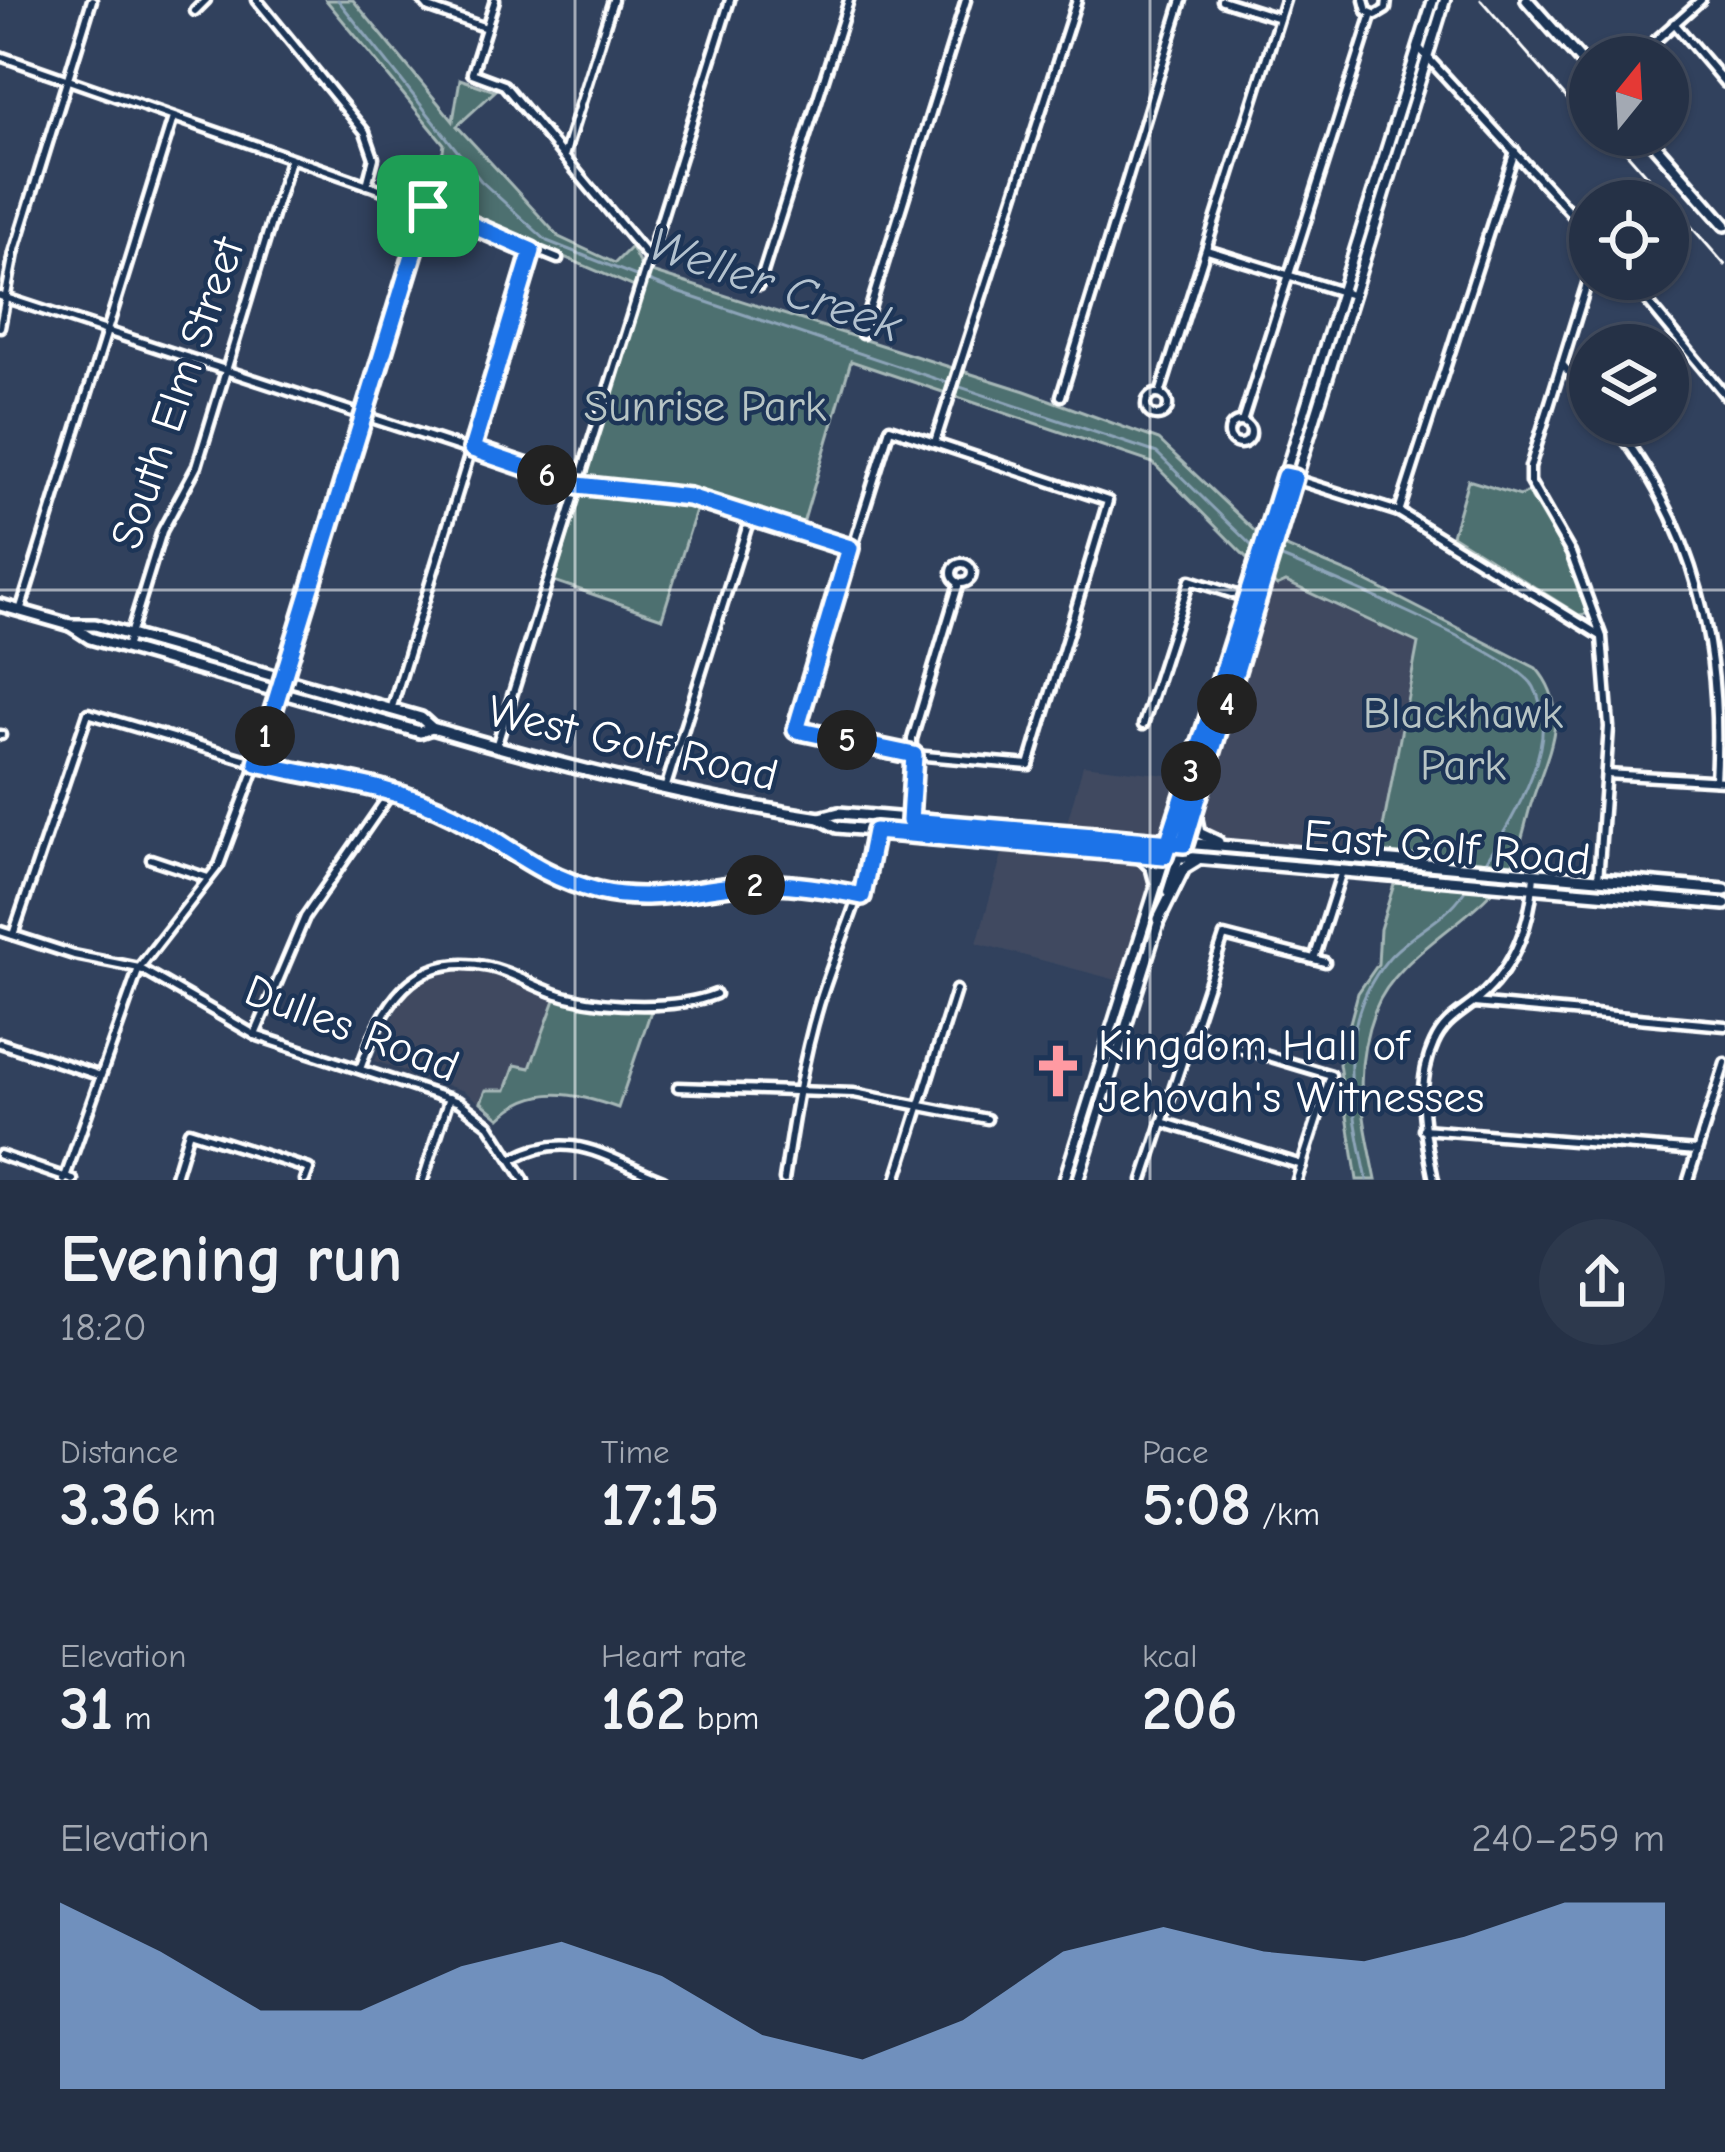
<!DOCTYPE html>
<meta charset="utf-8">
<style>
:root{--surface:#253146;--page:#2d394d;--text:#f1f3f6;--muted:#a3a9b3;--line:#424c5f;--accent:#90b9f0}
body{margin:0;font-family:"Comic Neue",sans-serif;background:var(--page);color:var(--text);height:100vh;display:flex;flex-direction:column;font-size:45px;white-space:nowrap}
*{box-sizing:border-box;margin:0}
p{font-size:39px;color:var(--muted)}
.icon{flex:none;width:66px;height:66px;fill:none;stroke:currentColor;stroke-width:2;stroke-linecap:round;stroke-linejoin:round}
.map{position:relative;height:1180px;overflow:hidden}
.drawer{display:flex;flex-direction:column;background:var(--surface);flex:1}
.drawer>*{flex:none}
.needle{width:78px;rotate:18deg}
.fabs{position:absolute;left:1569px;top:36px;display:grid;gap:24px}
.fabs a{display:grid;place-items:center;width:120px;height:120px;border-radius:50%;background:var(--surface);box-shadow:0 3px 9px #0004,0 0 0 3px var(--line);font-size:60px}
.pin{position:absolute;display:grid;place-items:center;width:102px;height:102px;color:#fff;margin:-51px;border-radius:24px;box-shadow:0 6px 18px #0006}
.km{position:absolute;width:60px;height:60px;margin:-30px;border-radius:50%;background:#222;color:#fff;font-size:33px;line-height:60px;text-align:center}
.round{display:grid;place-items:center;flex:none;width:126px;height:126px;border-radius:63px;background:var(--page)}
.headline{display:flex;align-items:center;justify-content:space-between;height:204px;padding:0 60px}
h1{font-size:66px;font-weight:700;line-height:90px}
.figures{display:grid;grid-template-columns:repeat(3,1fr);gap:18px;height:204px;padding:12px 60px}
.figures div{display:grid;align-content:center}
.figures b{font-size:60px;font-weight:700}
.figures small{font-size:33px;font-weight:400}
.figures p{font-size:33px}
.chart{height:336px;padding:24px 60px}
.chart p{display:flex;justify-content:space-between}
.chart svg{width:100%;height:216px;margin-top:12px;fill:var(--accent);opacity:.7}
.map>svg:first-child{display:block}
</style>
<div class="map">
<svg width="1725" height="1180" viewBox="0 0 1725 1180">
<rect width="100%" height="100%" fill="#31415d"/>
<filter id="ink" filterUnits="userSpaceOnUse"><feTurbulence type="fractalNoise" baseFrequency=".00833" numOctaves="2"/><feDisplacementMap in="SourceGraphic" scale="24" xChannelSelector="R" yChannelSelector="G"/><feConvolveMatrix kernelMatrix="1 2 1 2 8 2 1 2 1" color-interpolation-filters="sRGB"/></filter>
<g filter="url(#ink)">
<!-- built -->
<g fill="#3f4a61">
<path d="M1245 575 1277 586 1286 582 1418 643 1372 879 1191 867 1184 875 1143 987 977 943 1012 819 1067 823 1083 765 1184 777Z"/>
<path d="M458 969 489 970 580 1002 618 1108 570 1092 520 1099 500 1118 464 1091 375 1061 403 993 431 975Z"/>
</g>
<!-- green -->
<g fill="#4e6f6f" stroke="#a6b7b7" stroke-width="3">
<path d="M326 0H353L453 121 460 79 495 91 457 126 559 237 615 263 631 247 642 269 1025 391 1159 440 1260 536 1356 576 1536 668C1574 711 1546 756 1531 804 1525 823 1521 848 1512 865 1482 919 1398 950 1375 1010 1351 1074 1363 1115 1376 1180H1357L1339 1064 1358 993 1378 964 1380 929 1395 881 1454 885 1475 862 1378 854 1418 643 1286 582 1277 586 1270 580 1274 565 1249 560 1153 463 851 361 802 527 701 495 662 618 554 581 644 291 435 202 444 144Z"/>
<path d="M1468 480 1520 496 1528 492 1574 569 1587 614 1579 615 1452 535Z"/>
<path d="M556 997 653 1005 618 1108C574 1093 536 1083 500 1118L481 1102 486 1090H506L515 1065 530 1068Z"/>
</g>
<g fill="none" stroke-linecap="round" stroke-linejoin="round">
<!-- stream -->
<g stroke="#8ca4b8" stroke-width="3">
<path d="M338 0 481 181 547 241 674 291 1157 453 1253 547"/>
<path d="M1262 550C1308 568 1516 653 1534 687 1562 740 1515 815 1487 860"/>
<path d="M1367 1180C1351 1104 1333 1024 1388 959 1410 933 1444 922 1464 892"/>
</g>
<defs>
<g id="minor">
<path d="M257 0 365 132 374 158 367 185"/>
<path d="M422 0 429 8 486 28"/>
<path d="M495 0 472 73 504 85 648 257"/>
<path d="M1222 0 1279 18"/>
<path d="M1364 0 1367 11 1376 15 1386 9 1387 0"/>
<path d="M195 11 206 0"/>
<path d="M1674 23 1725 83"/>
<path d="M1420 49 1590 234"/>
<path d="M0 56 428 206 558 259"/>
<path d="M1637 57 1701 0"/>
<path d="M564 156 613 0"/>
<path d="M1207 250 1352 295"/>
<path d="M1590 274 1530 467V482L1571 553 1602 637 1609 727 1598 880"/>
<path d="M1629 279 1725 395"/>
<path d="M759 285 849 0"/>
<path d="M0 296 578 486 689 497 850 548"/>
<path d="M0 327 14 253 92 0"/>
<path d="M862 334 966 0"/>
<path d="M1562 364 1590 397"/>
<circle cx="1157" cy="405" r="11"/>
<path d="M1160 394 1285 0"/>
<path d="M1061 396 1182 0"/>
<circle cx="1240" cy="433" r="11"/>
<path d="M1242 422 1372 14"/>
<path d="M1613 423C1696 528 1723 649 1715 780"/>
<path d="M890 428 1108 501 1029 765 914 755 796 729Z"/>
<path d="M935 442 1077 0"/>
<path d="M1285 476 1399 512 1601 636"/>
<path d="M1399 512 1515 151"/>
<circle cx="962" cy="573" r="10"/>
<path d="M20 611 173 118"/>
<path d="M126 648 162 531 197 466 290 160"/>
<path d="M391 710 532 251"/>
<path d="M1143 725 1190 580 1256 601"/>
<path d="M0 735H1"/>
<path d="M496 747 730 0"/>
<path d="M1606 774 1725 781"/>
<path d="M665 789 750 518"/>
<path d="M909 834 912 739 959 583"/>
<path d="M151 859 208 878"/>
<path d="M0 931 74 955 139 968 255 1035 459 1102 489 1125 524 1180"/>
<path d="M13 935 88 713 257 763 408 797 453 815 509 855 600 891 678 897 771 884 862 896"/>
<path d="M1314 959 1342 871"/>
<path d="M1474 1003 1725 1026"/>
<path d="M1191 1033 1331 1075 1297 1180"/>
<path d="M255 1035 305 917 392 791"/>
<path d="M0 1043 98 1075"/>
<path d="M360 1069C382 1007 412 950 489 967 516 973 541 991 568 997 608 1007 677 1010 716 994"/>
<path d="M678 1087 854 1093 987 1119"/>
<path d="M1162 1122 1302 1165"/>
<path d="M1423 1129 1697 1151"/>
<path d="M0 1155 73 1180"/>
<path d="M513 1159C573 1127 606 1159 663 1180"/>
<path d="M64 1180 139 968 219 865 257 763 442 159"/>
<path d="M174 1180 189 1131 309 1169 305 1180"/>
<path d="M423 1180 449 1098"/>
<path d="M784 1180C793 1121 802 1062 819 1005 838 941 869 886 876 818"/>
<path d="M896 1180 956 990"/>
<path d="M1143 1180 1224 936 1325 962"/>
<path d="M1434 1180C1425 1136 1414 1086 1434 1043 1443 1023 1456 1016 1472 1004 1514 972 1531 924 1534 874"/>
<path d="M1688 1180 1725 1063"/>
</g>
<g id="secondary">
<path d="M1168 892 1445 0"/>
<path d="M1064 1180 1433 0"/>
<path d="M1078 1180 1160 918"/>
</g>
<g id="primary">
<path d="M1527 0 1590 71"/>
<path d="M1646 135 1725 225"/>
<path d="M0 605 70 625H95L421 718 432 728C560 766 688 798 820 818L837 827 1725 904"/>
<path d="M70 625 90 638 420 732 432 728"/>
<path d="M1194 810 1199 833 1218 842"/>
<path d="M820 818 839 813 1725 890"/>
<path d="M1141 857 1152 868 1156 883"/>
<path d="M1159 919 1184 868 1197 860"/>
</g>
</defs>
<!-- minor casing -->
<use href="#minor" stroke="#fff" stroke-width="15"/>
<!-- secondary casing -->
<use href="#secondary" stroke="#fff" stroke-width="16"/>
<!-- primary casing -->
<use href="#primary" stroke="#fff" stroke-width="18"/>
<!-- minor -->
<use href="#minor" stroke="#1d3557" stroke-width="6"/>
<!-- secondary -->
<use href="#secondary" stroke="#1d3557" stroke-width="8"/>
<!-- primary -->
<use href="#primary" stroke="#1d3557" stroke-width="9"/>
<!-- rail -->
<g stroke="#fff" stroke-width="3">
<path d="M1481 0 1590 125"/>
<path d="M1611 135 1725 265"/>
</g>
</g>
</g>
<g fill="none" stroke-linecap="round" stroke-linejoin="round" filter="url(#ink)">
<defs>
<path id="route" d="M428 206 257 763C322 779 391 784 452 815 505 842 535 875 598 891 661 906 711 882 771 884 801 884 833 890 862 896L875 831 1164 856C1205 730 1246 603 1285 476L1294 478 1184 844C1156 842 1128 839 1101 837L1094 836 910 821 914 755 796 730 850 548 689 497 578 485 472 449 532 251 428 206"/>
</defs>
<!-- route casing -->
<use href="#route" stroke="#fff" stroke-width="24"/>
<!-- route -->
<use href="#route" stroke="#1a73e8" stroke-width="15"/>
</g>
<!-- grid -->
<path fill="none" stroke="#fff" stroke-width="3" stroke-opacity="0.55" d="M575 0V1180M1150 0V1180M0 590H1725"/>
<!-- icons -->
<defs>
<symbol id="church-bare" viewBox="-9 -9 18 18"><path d="M-1.2-6h2.4v3.5h3.3v2.4h-3.3V6h-2.4V-.1h-3.3v-2.4h3.3Z" fill="#ff9aa2" stroke="#1d3557" stroke-width="2.5" paint-order="stroke"/></symbol>
</defs>
<g fill-rule="evenodd">
<use href="#church-bare" x="1020" y="1033" width="76" height="76"/>
</g>
<g text-anchor="middle" dominant-baseline="central" stroke-width="9" stroke-linejoin="round" paint-order="stroke">
<!-- street labels -->
<g font-size="45" fill="#fff" stroke="#1d3557">
<text transform="translate(177 393) rotate(-71)">South Elm Street</text>
<text transform="translate(633 743) rotate(13)">West Golf Road</text>
<text transform="translate(1447 847) rotate(5)">East Golf Road</text>
<text transform="translate(352 1028) rotate(21)">Dulles Road</text>
</g>
<!-- park labels -->
<g font-size="45" fill="#b8c5c5" stroke="#1d3557">
<text x="705" y="406">Sunrise Park</text>
<text x="1463" y="713">Blackhawk<tspan x="1463" dy="52">Park</tspan></text>
</g>
<!-- poi labels -->
<g font-size="45" fill="#fff" stroke="#1d3557" text-anchor="start">
<text x="1098" y="1045">Kingdom Hall of<tspan x="1098" dy="52">Jehovah's Witnesses</tspan></text>
</g>
<!-- water labels -->
<g font-size="48" font-style="italic" fill="#b3c2cf" stroke="#1d3557">
<text transform="translate(775 285) rotate(19)">Weller Creek</text>
</g>
</g>
</svg>
<div class="fabs">
<a><svg class="needle" viewBox="-14 -14 28 28"><path d="M0-13l5 13h-10z" fill="#e53935"/><path d="M0 13l5-13h-10z" fill="#a3a9b3"/></svg></a>
<a><svg class="icon" aria-label="locate" viewBox="0 0 24 24"><circle cx="12" cy="12" r="6"/><path d="M12 2v4M12 18v4M2 12h4M18 12h4"/></svg></a>
<a><svg class="icon" aria-label="layers" viewBox="0 0 24 24"><path d="M12 4l9 5-9 5-9-5zM3 14l9 5 9-5"/></svg></a>
</div>
<div class="pin" style="left:428px;top:206px;background:#1e9e55"><svg class="icon" aria-label="arrive" viewBox="0 0 24 24"><path d="M6 21V4h12l-3 4 3 4H6"/></svg></div>
<b class="km" style="left:265px;top:736px">1</b>
<b class="km" style="left:755px;top:885px">2</b>
<b class="km" style="left:1191px;top:771px">3</b>
<b class="km" style="left:1227px;top:704px">4</b>
<b class="km" style="left:847px;top:740px">5</b>
<b class="km" style="left:547px;top:475px">6</b>
</div>
<section class="drawer">
<div class="headline"><div><h1>Evening run</h1><p>18:20</p></div><a class="round"><svg class="icon" aria-label="share" viewBox="0 0 24 24"><path d="M12 15V3M7 8l5-5 5 5M5 13v7h14v-7"/></svg></a></div>
<div class="figures">
<div><p>Distance</p><b>3.36<small> km</small></b></div>
<div><p>Time</p><b>17:15</b></div>
<div><p>Pace</p><b>5:08<small> /km</small></b></div>
</div>
<div class="figures">
<div><p>Elevation</p><b>31<small> m</small></b></div>
<div><p>Heart rate</p><b>162<small> bpm</small></b></div>
<div><p>kcal</p><b>206</b></div>
</div>
<div class="chart"><p><span>Elevation</span>240–259 m</p>
<svg viewBox="0 0 160 44" preserveAspectRatio="none"><path d="M0 44V6L10 16L20 28L30 28L40 19L50 14L60 21L70 33L80 38L90 30L100 16L110 11L120 16L130 18L140 13L150 6L160 6V44z"/></svg>
</div>
</section>
